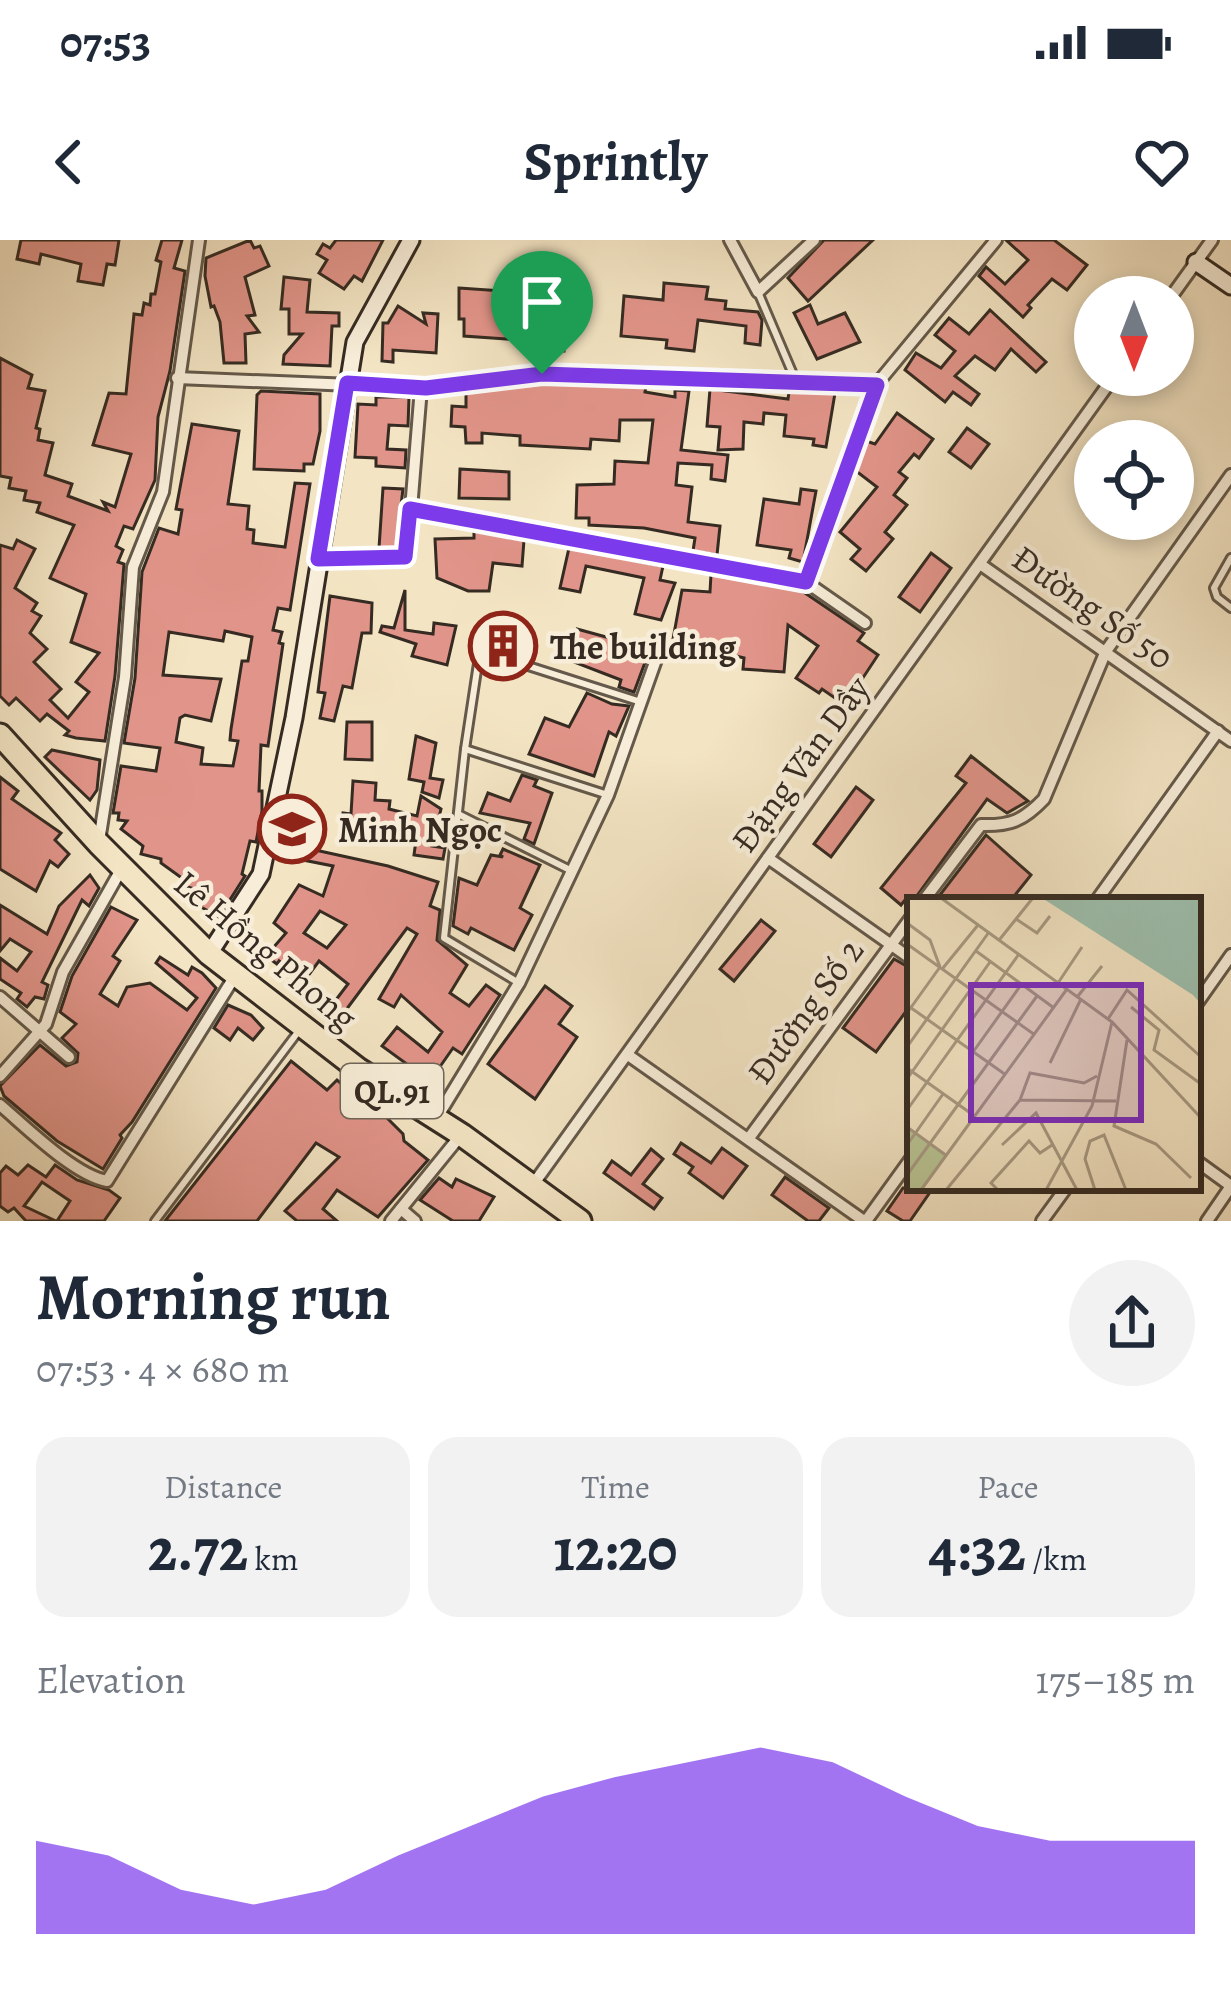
<!DOCTYPE html>
<meta charset="utf-8">
<style>
:root{--surface:#fff;--page:#f2f2f3;--text:#1f2937;--muted:#747a83;--accent:#7c3aed}
body{margin:0;font-family:Alegreya,serif;background:var(--page);color:var(--text);height:100vh;display:flex;flex-direction:column;font-size:45px;white-space:nowrap}
*{box-sizing:border-box;margin:0}
p{font-size:39px;color:var(--muted)}
.icon{flex:none;width:66px;height:66px;fill:none;stroke:currentColor;stroke-width:2;stroke-linecap:round;stroke-linejoin:round}
.map{position:relative;height:981px;overflow:hidden}
.drawer{display:flex;flex-direction:column;background:var(--surface);flex:1}
.drawer>*{flex:none}
.needle{width:78px;rotate:180deg}
.buttons{position:absolute;left:1074px;top:36px;display:grid;gap:24px}
.buttons a{display:grid;place-items:center;width:120px;height:120px;border-radius:50%;background:var(--surface);box-shadow:0 6px 18px #0003;font-size:60px}
.pin{position:absolute;display:grid;place-items:center;width:102px;height:102px;color:#fff;margin:-123px -51px;border-radius:50% 50% 50% 0;rotate:-45deg;box-shadow:0 0 12px #0007}
.pin .icon{rotate:45deg}
.round{display:grid;place-items:center;flex:none;width:126px;height:126px;border-radius:63px;background:var(--page)}
.overview{display:flex;align-items:center;justify-content:space-between;height:204px;padding:0 36px}
h1{font-size:66px;font-weight:700;line-height:90px}
.figures{display:grid;grid-template-columns:repeat(3,1fr);gap:18px;height:204px;padding:12px 36px}
.figures div{display:grid;align-content:center;border-radius:30px;background:var(--page);text-align:center}
.figures b{font-size:60px;font-weight:700}
.figures small{font-size:33px;font-weight:400}
.figures p{font-size:33px}
.chart{height:336px;padding:24px 36px}
.chart p{display:flex;justify-content:space-between}
.chart svg{width:100%;height:216px;margin-top:12px;fill:var(--accent);opacity:.7}
.status{display:flex;justify-content:space-between;align-items:center;height:84px;padding:0 60px;background:var(--surface);direction:ltr}
.status svg{height:33px;fill:currentColor}
header{display:flex;justify-content:space-between;align-items:center;height:156px;padding:0 36px;background:var(--surface);font-size:54px;font-weight:700}
.map>svg:first-child{display:block}
</style>
<div class="status"><b>07:53</b><svg viewBox="0 0 49 12"><path d="M0 12V9h3v3zM5 12V6h3v6zM10 12V3h3v9zM15 12V0h3v12zM26 1h20v11H26zM47 4h2v5h-2z"/></svg></div>
<header><svg class="icon" aria-label="back" viewBox="0 0 24 24"><path d="M15 5l-7 7 7 7"/></svg>Sprintly<svg class="icon" aria-label="heart" viewBox="0 0 24 24"><path d="M12 20l-8-8c-3-5 5-10 8-4 3-6 11-1 8 4z"/></svg></header>
<div class="map">
<svg width="1231" height="981" viewBox="0 0 1231 981">
<rect width="100%" height="100%" fill="#f3e4c3"/>
<filter id="stains"><feTurbulence type="fractalNoise" baseFrequency=".00167" numOctaves="4"/><feColorMatrix values="0 0 0 0 .2 0 0 0 0 .09 0 0 0 0 .02 0 0 0 .5 -.17"/></filter>
<radialGradient id="worn" r=".72"><stop offset=".6" stop-color="#630" stop-opacity="0"/><stop offset="1" stop-color="#630" stop-opacity=".3"/></radialGradient>
<!-- building -->
<g fill="#e19489" stroke="#352b22" stroke-width="3" fill-rule="evenodd">
<path d="M21 0H119L115 25 107 24 103 45 78 41 81 24 41 14 39 24 17 19Z"/>
<path d="M162 0H182L174 28 185 31 170 131 158 177 155 240 133 289 124 286 116 306 123 310 118 322 124 324 115 436 105 501 76 498 65 495 69 491 47 474 40 481 16 458 9 465 0 456V305L13 309 17 300 35 309 15 348 37 363 32 371 41 376 30 393 47 409 34 422 61 449 50 460 68 478 89 452 76 442 99 413 71 402 86 354 50 338 74 285 37 272 40 263 24 260 26 251 9 248 11 238 0 236V118L32 135 28 148 45 151 36 188 40 189 38 200 53 203 45 235 72 244 68 256 108 271 103 262 115 267 131 214 93 205 109 153 126 154 134 74 142 75 144 63 150 65 151 54H155L161 22 156 20Z"/>
<path d="M250 0 254 8 260 6 269 26 245 37 255 75 247 76 259 92 245 94 246 123H224L220 82 214 66 211 67 205 36 206 18Z"/>
<path d="M336 0H383L362 41 354 36 344 49 319 33 327 20 317 14 323 4 330 8Z"/>
<path d="M824 0H873L808 61 788 38Z"/>
<path d="M1006 0H1054L1087 25 1067 50 1052 39 1028 65 1031 68 1023 77 979 36 986 27 1005 44 1028 20Z"/>
<path d="M284 37 310 40 307 72 339 73V86H332L330 126 283 124 284 115 302 94H289V69H281Z"/>
<path d="M664 43 708 47 706 59 726 61 725 69 758 72 762 80 760 105 745 103 746 86 698 80 694 111 666 108 667 100 621 96 624 56 663 60Z"/>
<path d="M459 48 534 53 536 69 567 72 564 111H551V102L464 96V79H459Z"/>
<path d="M810 65 818 84 845 73 860 102 817 119 794 73Z"/>
<path d="M398 66 426 84 423 73 438 74 436 113 393 110V122L382 121 383 83H388Z"/>
<path d="M990 70 1046 122 1036 132 1011 109 995 130 975 116 955 136 979 154 971 165 953 152 945 162 905 130 916 113 941 128 955 111 935 95 949 78 969 94Z"/>
<path d="M532 144 646 146 645 152 675 157V150L689 151 681 210 728 215 725 241 711 239 712 225 678 223 676 245 692 247 688 282 720 286 717 315 693 311 695 298 644 288 589 285V278H576L577 245 614 244 615 221 648 223 653 180H620L619 201 591 199 590 209 520 205V196L482 193V203H466L465 187 451 186 452 166 466 167V153Z"/>
<path d="M710 149 788 159 789 152 835 153 826 207 813 205 814 199 784 196 786 175 764 173 763 184 744 182 743 209 718 210 720 187 707 186Z"/>
<path d="M261 151 320 154V191L313 224H304V231L254 229 257 155Z"/>
<path d="M376 157H409L408 186 389 185 387 209 406 210 405 228 376 226V218L355 217 358 164 376 165Z"/>
<path d="M897 173 933 199 919 218 914 214 899 232 907 238 894 255 907 265 885 292 893 299 866 331 851 319 860 309 840 292 877 247 856 231 866 201 875 204Z"/>
<path d="M192 184 239 191 228 264 249 266 247 289 254 290 253 303 285 307 295 243 310 244 290 370 278 368 273 390 282 392 279 403 283 404 268 506 261 505 259 551H262V571L256 602 250 601 242 634 245 636 219 677 192 662 198 650 184 646 186 641 161 623V619L141 614 143 606 121 589 127 581 118 580 119 573H113L121 526 156 531 160 508 124 503 135 438 142 332 159 288 178 294 182 270 176 269ZM225 391 252 397 248 421H242L231 489 230 500 238 501 233 526 201 524 203 508 176 502 180 478 185 475 211 481 221 439 163 435 169 392 223 401Z"/>
<path d="M967 188 989 204 971 228 949 212Z"/>
<path d="M460 229 509 232V259L459 258Z"/>
<path d="M383 248 403 249 396 307 379 308Z"/>
<path d="M801 249 816 251 803 322 789 318 791 310 757 305 764 259 799 264Z"/>
<path d="M474 291 524 300 522 326 493 323 489 351H468L437 338 435 299 474 298Z"/>
<path d="M569 308 663 326 660 340 675 343 661 380 635 374 644 338 586 326 580 352 560 348Z"/>
<path d="M931 313 951 328 920 372 899 357Z"/>
<path d="M711 334 802 351 864 393 858 401 878 415 845 465 822 449 819 453 796 438 818 406 788 385 784 432 743 429 744 418 728 414 730 408 694 403 692 414 671 410 682 350 710 352Z"/>
<path d="M405 350V390L433 394 434 383 456 386 447 425 412 416 416 404 380 392 382 386 394 388Z"/>
<path d="M330 356 372 363 371 393H362L352 448 343 446 334 481 320 478 325 453 318 452Z"/>
<path d="M577 389 650 409 634 452 619 447 621 440 566 419Z"/>
<path d="M587 453 612 464 629 466 616 496 609 492 594 536 529 514 545 478 569 487Z"/>
<path d="M347 482H372V520L345 519Z"/>
<path d="M416 496 436 503 430 538 443 540 439 558 422 552 424 542 409 539Z"/>
<path d="M52 510 100 520 97 550 90 560 45 517Z"/>
<path d="M971 516 1028 561 1007 573 987 559 914 660H905L901 665 881 648 966 543 956 536Z"/>
<path d="M522 535 537 540 534 546 552 553 534 604 524 599 530 583 480 573 488 553 510 561Z"/>
<path d="M0 537 18 551 12 559 61 593 55 600 69 614 58 627 50 621 36 651 0 629Z"/>
<path d="M353 541 376 543 375 560 390 561 389 569 417 576 421 556 441 569 432 606 445 608 443 619 414 615 417 593 393 589 392 601 341 596 343 573 351 574Z"/>
<path d="M856 547 873 560 831 617 814 604Z"/>
<path d="M986 595 1031 635 1011 660H936Z"/>
<path d="M306 608 388 626 438 642 430 666 440 670 437 700 467 725 450 753 469 766 486 745 500 755 462 814 453 808 430 841 382 806 397 787 428 812 442 792 401 755 394 767 379 759 417 694 407 688 343 774 332 765 348 744 319 721 305 740 279 721 277 724 266 716 286 693 274 683 299 645 323 656 333 626 303 620ZM320 671 346 685 327 708 304 693Z"/>
<path d="M503 609 540 625 520 668 532 675 514 710 471 688 468 694 453 686 459 638 477 645 491 615 503 617 500 615Z"/>
<path d="M90 635 99 648 89 666 82 660 42 742 48 745 44 759 35 757 27 767 17 759 21 753 0 739V718L17 731 31 712 10 699 0 711V665L47 694 59 666Z"/>
<path d="M111 667 137 680 113 716 120 721 100 754 118 766 127 747 150 743 187 770 197 758 156 723 160 717 188 735 192 727 202 733 216 748 132 882 120 895 122 898 103 929 57 901 4 856 0 846 40 805 66 826 77 822 78 813 62 798 76 784 60 772 72 736Z"/>
<path d="M761 680 775 691 734 741 720 729Z"/>
<path d="M894 719 910 728V766L876 812 843 788Z"/>
<path d="M545 746 572 766 559 784 577 797 535 859 488 824Z"/>
<path d="M228 765 251 775 263 788 253 800 238 788 230 800 214 788Z"/>
<path d="M291 821 327 850 337 840 356 856 351 861 382 873 403 894 404 901 428 920 378 977 337 950 323 969 337 981H297L285 971 339 917 316 903 257 981H165Z"/>
<path d="M681 903 711 923 722 908 747 926 723 958 689 933 693 927 674 914Z"/>
<path d="M651 909 663 919 643 944 662 958 654 969 604 933 612 921 631 935Z"/>
<path d="M28 925 46 937 55 925 77 940 109 950 120 958 104 981H57L70 961 42 942 24 966 56 981H26L14 968 8 972 0 966V933L6 926 18 935Z"/>
<path d="M785 937 829 968 819 981H808L772 955Z"/>
<path d="M439 938 452 947 456 939 494 957 479 981H453L420 960Z"/>
<path d="M903 948H933L910 981H903L887 971Z"/>
</g>
<g fill="none" stroke-linecap="round" stroke-linejoin="round">
<defs>
<g id="lane">
<path d="M758 52 795 139"/>
<path d="M1231 318 1214 348 1217 357 1231 368"/>
<path d="M484 384 465 509 444 698 519 743"/>
<path d="M525 425 641 462"/>
<path d="M465 509 608 555"/>
<path d="M458 574 572 631"/>
<path d="M155 981 298 792"/>
</g>
<g id="street">
<path d="M730 0 758 52 814 0"/>
<path d="M1171 57 1212 0"/>
<path d="M177 138 426 148 542 133 876 145"/>
<path d="M411 269 421 148"/>
<path d="M318 319 405 317 411 269 806 342 876 145 996 0"/>
<path d="M980 324 1231 501"/>
<path d="M806 342 865 383"/>
<path d="M99 601 125 437 133 327 163 252 199 0"/>
<path d="M768 618 910 718"/>
<path d="M924 660 981 585C1011 586 1024 580 1044 559L1106 411 1231 235"/>
<path d="M1097 660 1218 491"/>
<path d="M0 757 69 817"/>
<path d="M1198 762 1231 715"/>
<path d="M628 815 864 981"/>
<path d="M0 836 46 784 63 732 122 628"/>
<path d="M0 865C26 887 74 935 107 941L235 736"/>
<path d="M436 879 519 743 608 555 658 414"/>
<path d="M749 898 910 679"/>
<path d="M1198 922 1231 946 1207 981"/>
<path d="M532 946 1115 135"/>
<path d="M401 969 415 981"/>
<path d="M391 981 461 895"/>
<path d="M866 981 910 920"/>
<path d="M1042 981 1066 948"/>
</g>
<g id="secondary">
<path d="M1196 22 1231 46"/>
<path d="M209 714 261 634 294 478 355 102 411 0"/>
</g>
<path id="highway" d="M0 495 99 604 209 714 358 829 462 895 580 981"/>
</defs>
<!-- lane casing -->
<use href="#lane" stroke="#64594a" stroke-width="12"/>
<!-- street casing -->
<use href="#street" stroke="#64594a" stroke-width="16"/>
<!-- secondary casing -->
<use href="#secondary" stroke="#352b22" stroke-width="21"/>
<!-- highway casing -->
<use href="#highway" stroke="#352b22" stroke-width="27"/>
<!-- lane -->
<use href="#lane" stroke="#f7edd8" stroke-width="6"/>
<!-- street -->
<use href="#street" stroke="#f7edd8" stroke-width="10"/>
<!-- secondary -->
<use href="#secondary" stroke="#f7edd8" stroke-width="15"/>
<!-- highway -->
<use href="#highway" stroke="#f3e4c3" stroke-width="21"/>
</g>
<g fill="none" stroke-linecap="round" stroke-linejoin="round">
<defs>
<path id="route" d="M542 134 877 145 806 342 410 269 405 317 318 319 347 143 426 148Z"/>
</defs>
<!-- route casing -->
<use href="#route" stroke="#fff" stroke-width="24"/>
<!-- route -->
<use href="#route" stroke="#7c3aed" stroke-width="15"/>
</g>
<!-- icons -->
<defs>
<symbol id="building-ring" viewBox="-11 -11 22 22"><circle r="9.5" fill="#f7edd8" stroke="#8f2418" stroke-width="1.5"/><path d="M-4-6H4V6H1V3H-1V6H-4ZM-2.5-4.3h1.7v1.8h-1.7ZM.8-4.3h1.7v1.8H.8ZM-2.5-1h1.7V.8h-1.7ZM.8-1h1.7V.8H.8Z" fill="#8f2418"/></symbol>
<symbol id="school-ring" viewBox="-11 -11 22 22"><circle r="9.5" fill="#f7edd8" stroke="#8f2418" stroke-width="1.5"/><path d="M0-5L7-2L0 1L-7-2ZM-4 1L0 2.5L4 1V4Q0 6-4 4Z" fill="#8f2418"/></symbol>
</defs>
<g fill-rule="evenodd">
<use href="#building-ring" x="465" y="368" width="76" height="76"/>
<use href="#school-ring" x="254" y="551" width="76" height="76"/>
</g>
<g text-anchor="middle" dominant-baseline="central" stroke-width="9" stroke-linejoin="round" paint-order="stroke">
<!-- shield labels -->
<rect fill="#f7edd8" stroke="#6f6559" stroke-width="3" x="341" y="824" width="102" height="54" rx="9"/>
<g font-size="33" font-weight="bold" fill="#352b22">
<text x="392" y="851">QL.91</text>
</g>
<!-- street labels -->
<g font-size="36" fill="#352b22" stroke="#f7edd8">
<text transform="translate(1093 367) rotate(35)">Đường Số 50</text>
<text transform="translate(800 524) rotate(-54)">Đặng Văn Dầy</text>
<text transform="translate(266 710) rotate(40)">Lê Hồng Phong</text>
<text transform="translate(805 771) rotate(-54)">Đường Số 2</text>
</g>
<!-- poi labels -->
<g font-size="36" font-weight="bold" fill="#352b22" stroke="#f7edd8" text-anchor="start">
<text x="550" y="406">The building</text>
<text x="338" y="589">Minh Ngọc</text>
</g>
</g>
<!-- overview -->
<g transform="translate(907 657)">
<rect width="294" height="294" fill="#f3e4c3"/>
<path d="M0 230 40 259 14 293H0Z" fill="#b9c595"/>
<path d="M135 1H294V107L286 98Z" fill="#9dbfad"/>
<path fill="none" stroke="#a79a83" stroke-width="3" d="M34 1 205 125 294 221M109 22 130 36 143 19M0 26 23 43 33 70M93 42 125 2M0 47 128 138M69 54 147 111M36 71 71 28M151 86 175 50M171 99 195 69M0 108 99 178M224 110 252 133 247 153 294 187M0 116 33 70M201 122 220 93 294 160M220 143 207 229 249 247 284 281M0 150 82 35M66 155 114 88M143 166 174 102M0 171 69 220M0 182 83 65M113 203 209 204M0 213 112 57M0 230 40 259M0 248 36 197M95 248 129 216 170 293M0 278 130 99M14 293 160 92M39 293 113 203 123 176 177 186 190 179M91 293 84 286 122 244 133 256 145 248M139 293 185 209 205 125M188 293 178 262 183 244 197 238 219 293"/>
<path fill="#7b2cbf" fill-opacity="0.15" stroke="#7b2cbf" stroke-width="6" d="M64 88H234V223H64Z"/>
<rect width="294" height="294" fill="none" stroke="#352b22" stroke-width="6"/>
</g>
<rect width="100%" height="100%" filter="url(#stains)"/>
<rect width="100%" height="100%" fill="url(#worn)"/>
</svg>
<div class="buttons">
<a><svg class="needle" viewBox="-14 -14 28 28"><path d="M0-13l5 13h-10z" fill="#e53935"/><path d="M0 13l5-13h-10z" fill="#747a83"/></svg></a>
<a><svg class="icon" aria-label="locate" viewBox="0 0 24 24"><circle cx="12" cy="12" r="6"/><path d="M12 2v4M12 18v4M2 12h4M18 12h4"/></svg></a>
</div>
<div class="pin" style="left:542px;top:134px;background:#1e9e55"><svg class="icon" aria-label="arrive" viewBox="0 0 24 24"><path d="M6 21V4h12l-3 4 3 4H6"/></svg></div>
</div>
<section class="drawer">
<div class="overview"><div><h1>Morning run</h1><p>07:53 · 4 × 680 m</p></div><a class="round"><svg class="icon" aria-label="share" viewBox="0 0 24 24"><path d="M12 15V3M7 8l5-5 5 5M5 13v7h14v-7"/></svg></a></div>
<div class="figures">
<div><p>Distance</p><b>2.72<small> km</small></b></div>
<div><p>Time</p><b>12:20</b></div>
<div><p>Pace</p><b>4:32<small> /km</small></b></div>
</div>
<div class="chart"><p><span>Elevation</span>175–185 m</p>
<svg viewBox="0 0 160 44" preserveAspectRatio="none"><path d="M0 44V25L10 28L20 35L30 38L40 35L50 28L60 22L70 16L80 12L90 9L100 6L110 9L120 16L130 22L140 25L150 25L160 25V44z"/></svg>
</div>
</section>
